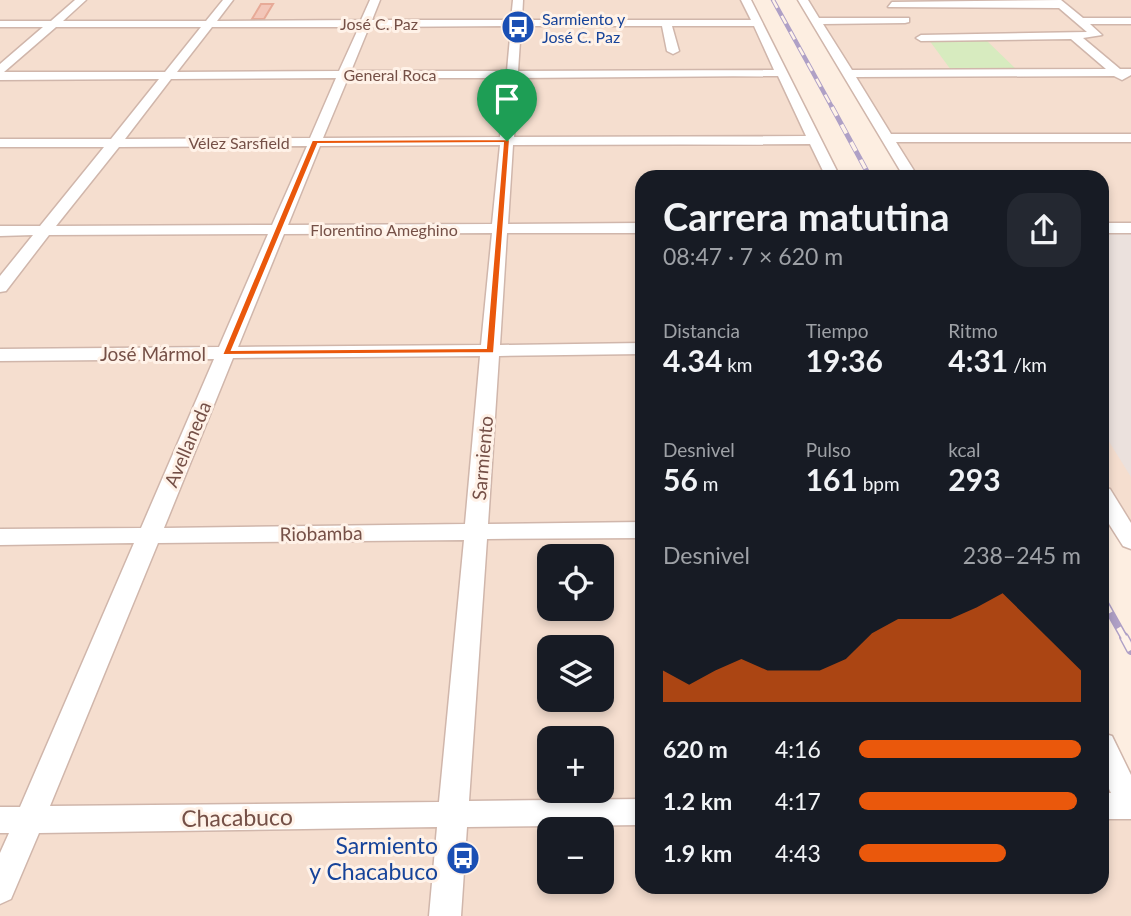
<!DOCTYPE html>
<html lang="es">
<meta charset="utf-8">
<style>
:root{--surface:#171b24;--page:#242831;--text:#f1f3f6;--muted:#9ea1a6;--accent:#ea580c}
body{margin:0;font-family:Lato,sans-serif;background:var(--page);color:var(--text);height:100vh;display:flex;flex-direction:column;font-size:26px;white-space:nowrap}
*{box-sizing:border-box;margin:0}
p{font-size:23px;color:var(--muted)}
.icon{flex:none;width:38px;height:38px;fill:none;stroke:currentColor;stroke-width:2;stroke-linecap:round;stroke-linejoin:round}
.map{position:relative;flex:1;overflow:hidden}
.drawer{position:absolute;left:635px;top:170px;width:474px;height:724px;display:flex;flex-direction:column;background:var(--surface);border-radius:21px;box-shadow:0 4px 10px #0003}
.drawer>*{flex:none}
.controls{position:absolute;left:537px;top:544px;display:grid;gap:14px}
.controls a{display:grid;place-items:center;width:77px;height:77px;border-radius:14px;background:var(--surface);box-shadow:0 4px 10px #0003;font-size:35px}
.pin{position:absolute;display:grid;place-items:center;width:60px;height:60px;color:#fff;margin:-72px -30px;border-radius:50% 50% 50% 0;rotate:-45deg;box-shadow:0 0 7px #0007}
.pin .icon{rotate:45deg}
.round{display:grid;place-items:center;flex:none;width:74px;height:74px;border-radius:21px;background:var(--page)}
.head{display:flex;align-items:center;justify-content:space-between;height:119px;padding:0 28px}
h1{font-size:38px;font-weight:700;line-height:52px}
.figures{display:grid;grid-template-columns:repeat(3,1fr);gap:10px;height:119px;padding:7px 28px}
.figures div{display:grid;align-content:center}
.figures b{font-size:30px;font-weight:700}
.figures small{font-size:19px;font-weight:400}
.figures p{font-size:19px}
.chart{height:196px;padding:14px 28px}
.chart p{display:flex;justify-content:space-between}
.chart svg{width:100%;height:126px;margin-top:7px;fill:var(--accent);opacity:.7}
ul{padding:0 28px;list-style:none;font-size:23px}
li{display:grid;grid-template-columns:112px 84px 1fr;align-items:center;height:52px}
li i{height:18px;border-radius:9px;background:var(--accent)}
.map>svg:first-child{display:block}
</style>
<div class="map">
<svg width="1131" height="916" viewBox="0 0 1131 916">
<rect width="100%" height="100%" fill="#fdeee1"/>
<!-- residential -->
<g fill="#f5decf" fill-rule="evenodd">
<path d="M0 0H746L833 177H642V887H1102L1103 744 1131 805V916H0ZM550 556H602V609H550ZM550 648H602V700H550ZM550 738H602V791H550ZM550 830H602V882H550Z"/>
<path d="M803 0H1131V541L1103 494 1102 177H911Z"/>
</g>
<!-- industrial -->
<path fill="#ebe1dd" d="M1103 234H1131V477L1103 432Z"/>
<!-- green -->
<path fill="#d7ebbf" d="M929 40H986L1017 70H951Z"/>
<!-- building -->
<path fill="#f3c6b8" stroke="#e7aa97" stroke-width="2" d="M261 4H273L264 19H252Z"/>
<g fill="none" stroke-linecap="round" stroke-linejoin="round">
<defs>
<g id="street">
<path d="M75 0H86L63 21H206L223 0H233L217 21 361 20 370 0H380L372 20H511L513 0H523L522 20H751L741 0H751L840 177H826L810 144 513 145 508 224 642 223V233H507L500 345 642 343V354L499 356 488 524 642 522V538L487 539 469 801 642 799V825L467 827 461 916H429L437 827 39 833 11 899 0 904V853L9 833H0V807H20L134 543 0 545V529L141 528 214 359 0 361V349L219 347 268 234 49 235 6 291 0 292V276L33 235 0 236V226H40L104 147H0V139H111L159 79 0 80V64L43 27H0V21H51ZM511 26 507 71H351L369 27ZM521 26H662L667 51 673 54 679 51 672 26H754L774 70 518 71ZM56 27H201L165 72H4ZM212 27H359L339 71 177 72ZM778 76 806 136 514 137 518 78ZM336 78 310 138 125 139 171 79ZM348 78H506L500 137 323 138ZM500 145 492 224 288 225 320 146ZM307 146 272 225 56 226 119 147ZM492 233 481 345 238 347 284 234ZM480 356 465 524 164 528 233 358ZM464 540 439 802 50 806 158 543Z"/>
<path d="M798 0H808L819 18H909V22L905 23 823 24 852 70 1106 69 1071 39 921 41 916 38 921 35 1087 32 1059 8 888 7 892 2 1061 0 1083 18H1131V24H1090L1102 35 1083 38 1120 69H1131V75L1122 80 1114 76 856 77 891 134H1131V142H896L918 177H904Z"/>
<rect x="1102" y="223" width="29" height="10"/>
<path d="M1102 487 1110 489 1131 523V549L1123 546 1102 513Z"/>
<path d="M1102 733 1112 736 1131 775V819H1102V793H1111L1102 775Z"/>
</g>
</defs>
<!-- street casing -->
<use href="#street" stroke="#d0b6ab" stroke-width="3"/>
<!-- street -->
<use href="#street" fill="#fff" fill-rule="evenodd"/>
<defs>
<path id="rail-far3" d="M773 0 833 109"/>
<path id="rail-far2" d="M832 107 870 177"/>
<path id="rail-far1" d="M1102 598 1125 639"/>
<path id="rail" d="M1124 637 1131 650"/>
</defs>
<!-- rail-far3 casing -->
<use href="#rail-far3" stroke="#afa0c6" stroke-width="4.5"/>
<!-- rail-far2 casing -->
<use href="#rail-far2" stroke="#afa0c6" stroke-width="5"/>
<!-- rail-far1 casing -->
<use href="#rail-far1" stroke="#afa0c6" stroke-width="8"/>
<!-- rail casing -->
<use href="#rail" stroke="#afa0c6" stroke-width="10"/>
<!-- rail-far3 -->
<use href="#rail-far3" stroke="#fff2e8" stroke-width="2.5" stroke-dasharray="9" stroke-linecap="butt"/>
<!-- rail-far2 -->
<use href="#rail-far2" stroke="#fff2e8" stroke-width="3.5" stroke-dasharray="10" stroke-linecap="butt"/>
<!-- rail-far1 -->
<use href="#rail-far1" stroke="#fff2e8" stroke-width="5" stroke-dasharray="17" stroke-linecap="butt"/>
<!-- rail -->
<use href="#rail" stroke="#fff2e8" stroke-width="7" stroke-dasharray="21" stroke-linecap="butt"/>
</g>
<!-- route -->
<path fill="#ea580c" stroke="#fff" stroke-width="2" fill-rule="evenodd" d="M510 139 494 353 222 355 312 140ZM503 143 486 348 232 350 318 144Z"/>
<!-- icons -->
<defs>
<symbol id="bus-disc" viewBox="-11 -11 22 22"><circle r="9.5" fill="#1a4fb4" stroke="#fff2e8"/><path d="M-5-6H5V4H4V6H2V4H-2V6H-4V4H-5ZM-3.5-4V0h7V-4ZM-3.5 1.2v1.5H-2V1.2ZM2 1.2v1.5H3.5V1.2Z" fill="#fff"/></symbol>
</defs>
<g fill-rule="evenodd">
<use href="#bus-disc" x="499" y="8" width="38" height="38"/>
<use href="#bus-disc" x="444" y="839" width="38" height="38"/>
</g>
<g text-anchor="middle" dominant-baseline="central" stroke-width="6" stroke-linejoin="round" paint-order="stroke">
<!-- far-transit labels -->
<g font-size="16" fill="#164399" stroke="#fff2e8" text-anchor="start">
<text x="542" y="18">Sarmiento y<tspan x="542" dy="18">José C. Paz</tspan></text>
</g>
<!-- far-street labels -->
<g font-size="16" fill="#755047" stroke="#fff2e8">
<text x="379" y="23">José C. Paz</text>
<text x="390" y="74">General Roca</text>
<text x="239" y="142">Vélez Sarsfield</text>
<text x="384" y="229">Florentino Ameghino</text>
</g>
<!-- street labels -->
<g font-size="19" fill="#755047" stroke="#fff2e8">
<text x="153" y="353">José Mármol</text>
<text transform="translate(187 444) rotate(-67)">Avellaneda</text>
<text transform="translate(482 458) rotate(-85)">Sarmiento</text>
<text transform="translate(321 533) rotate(-1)">Riobamba</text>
</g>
<!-- near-street labels -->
<g font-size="23" fill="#755047" stroke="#fff2e8">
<text transform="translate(237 817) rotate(-1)">Chacabuco</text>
</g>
<!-- near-transit labels -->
<g font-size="23" fill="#164399" stroke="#fff2e8" text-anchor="end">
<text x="438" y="845">Sarmiento<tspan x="438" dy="26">y Chacabuco</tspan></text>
</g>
</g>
</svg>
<div class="controls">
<a><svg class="icon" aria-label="locate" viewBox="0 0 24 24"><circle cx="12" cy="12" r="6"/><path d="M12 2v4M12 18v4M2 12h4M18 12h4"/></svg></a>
<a><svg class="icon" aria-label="layers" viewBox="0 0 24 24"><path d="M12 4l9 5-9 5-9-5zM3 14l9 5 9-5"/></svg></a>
<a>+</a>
<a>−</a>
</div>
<div class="pin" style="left:507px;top:141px;background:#1e9e55"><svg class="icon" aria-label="arrive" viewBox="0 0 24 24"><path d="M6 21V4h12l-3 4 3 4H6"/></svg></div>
<section class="drawer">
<div class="head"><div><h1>Carrera matutina</h1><p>08:47 · 7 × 620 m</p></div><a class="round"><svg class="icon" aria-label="share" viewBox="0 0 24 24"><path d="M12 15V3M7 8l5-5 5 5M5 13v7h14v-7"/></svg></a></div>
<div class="figures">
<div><p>Distancia</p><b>4.34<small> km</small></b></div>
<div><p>Tiempo</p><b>19:36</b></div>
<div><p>Ritmo</p><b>4:31<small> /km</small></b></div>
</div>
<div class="figures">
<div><p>Desnivel</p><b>56<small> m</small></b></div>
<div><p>Pulso</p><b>161<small> bpm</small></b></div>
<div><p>kcal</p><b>293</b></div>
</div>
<div class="chart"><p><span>Desnivel</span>238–245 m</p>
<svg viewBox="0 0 160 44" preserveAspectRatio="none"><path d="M0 44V33L10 38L20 33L30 29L40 33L50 33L60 33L70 29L80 20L90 15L100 15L110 15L120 11L130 6L140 15L150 24L160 33V44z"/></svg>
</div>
<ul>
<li><b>620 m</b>4:16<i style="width:100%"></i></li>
<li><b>1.2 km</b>4:17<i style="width:98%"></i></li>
<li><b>1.9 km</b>4:43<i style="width:66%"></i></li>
</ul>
</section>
</div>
